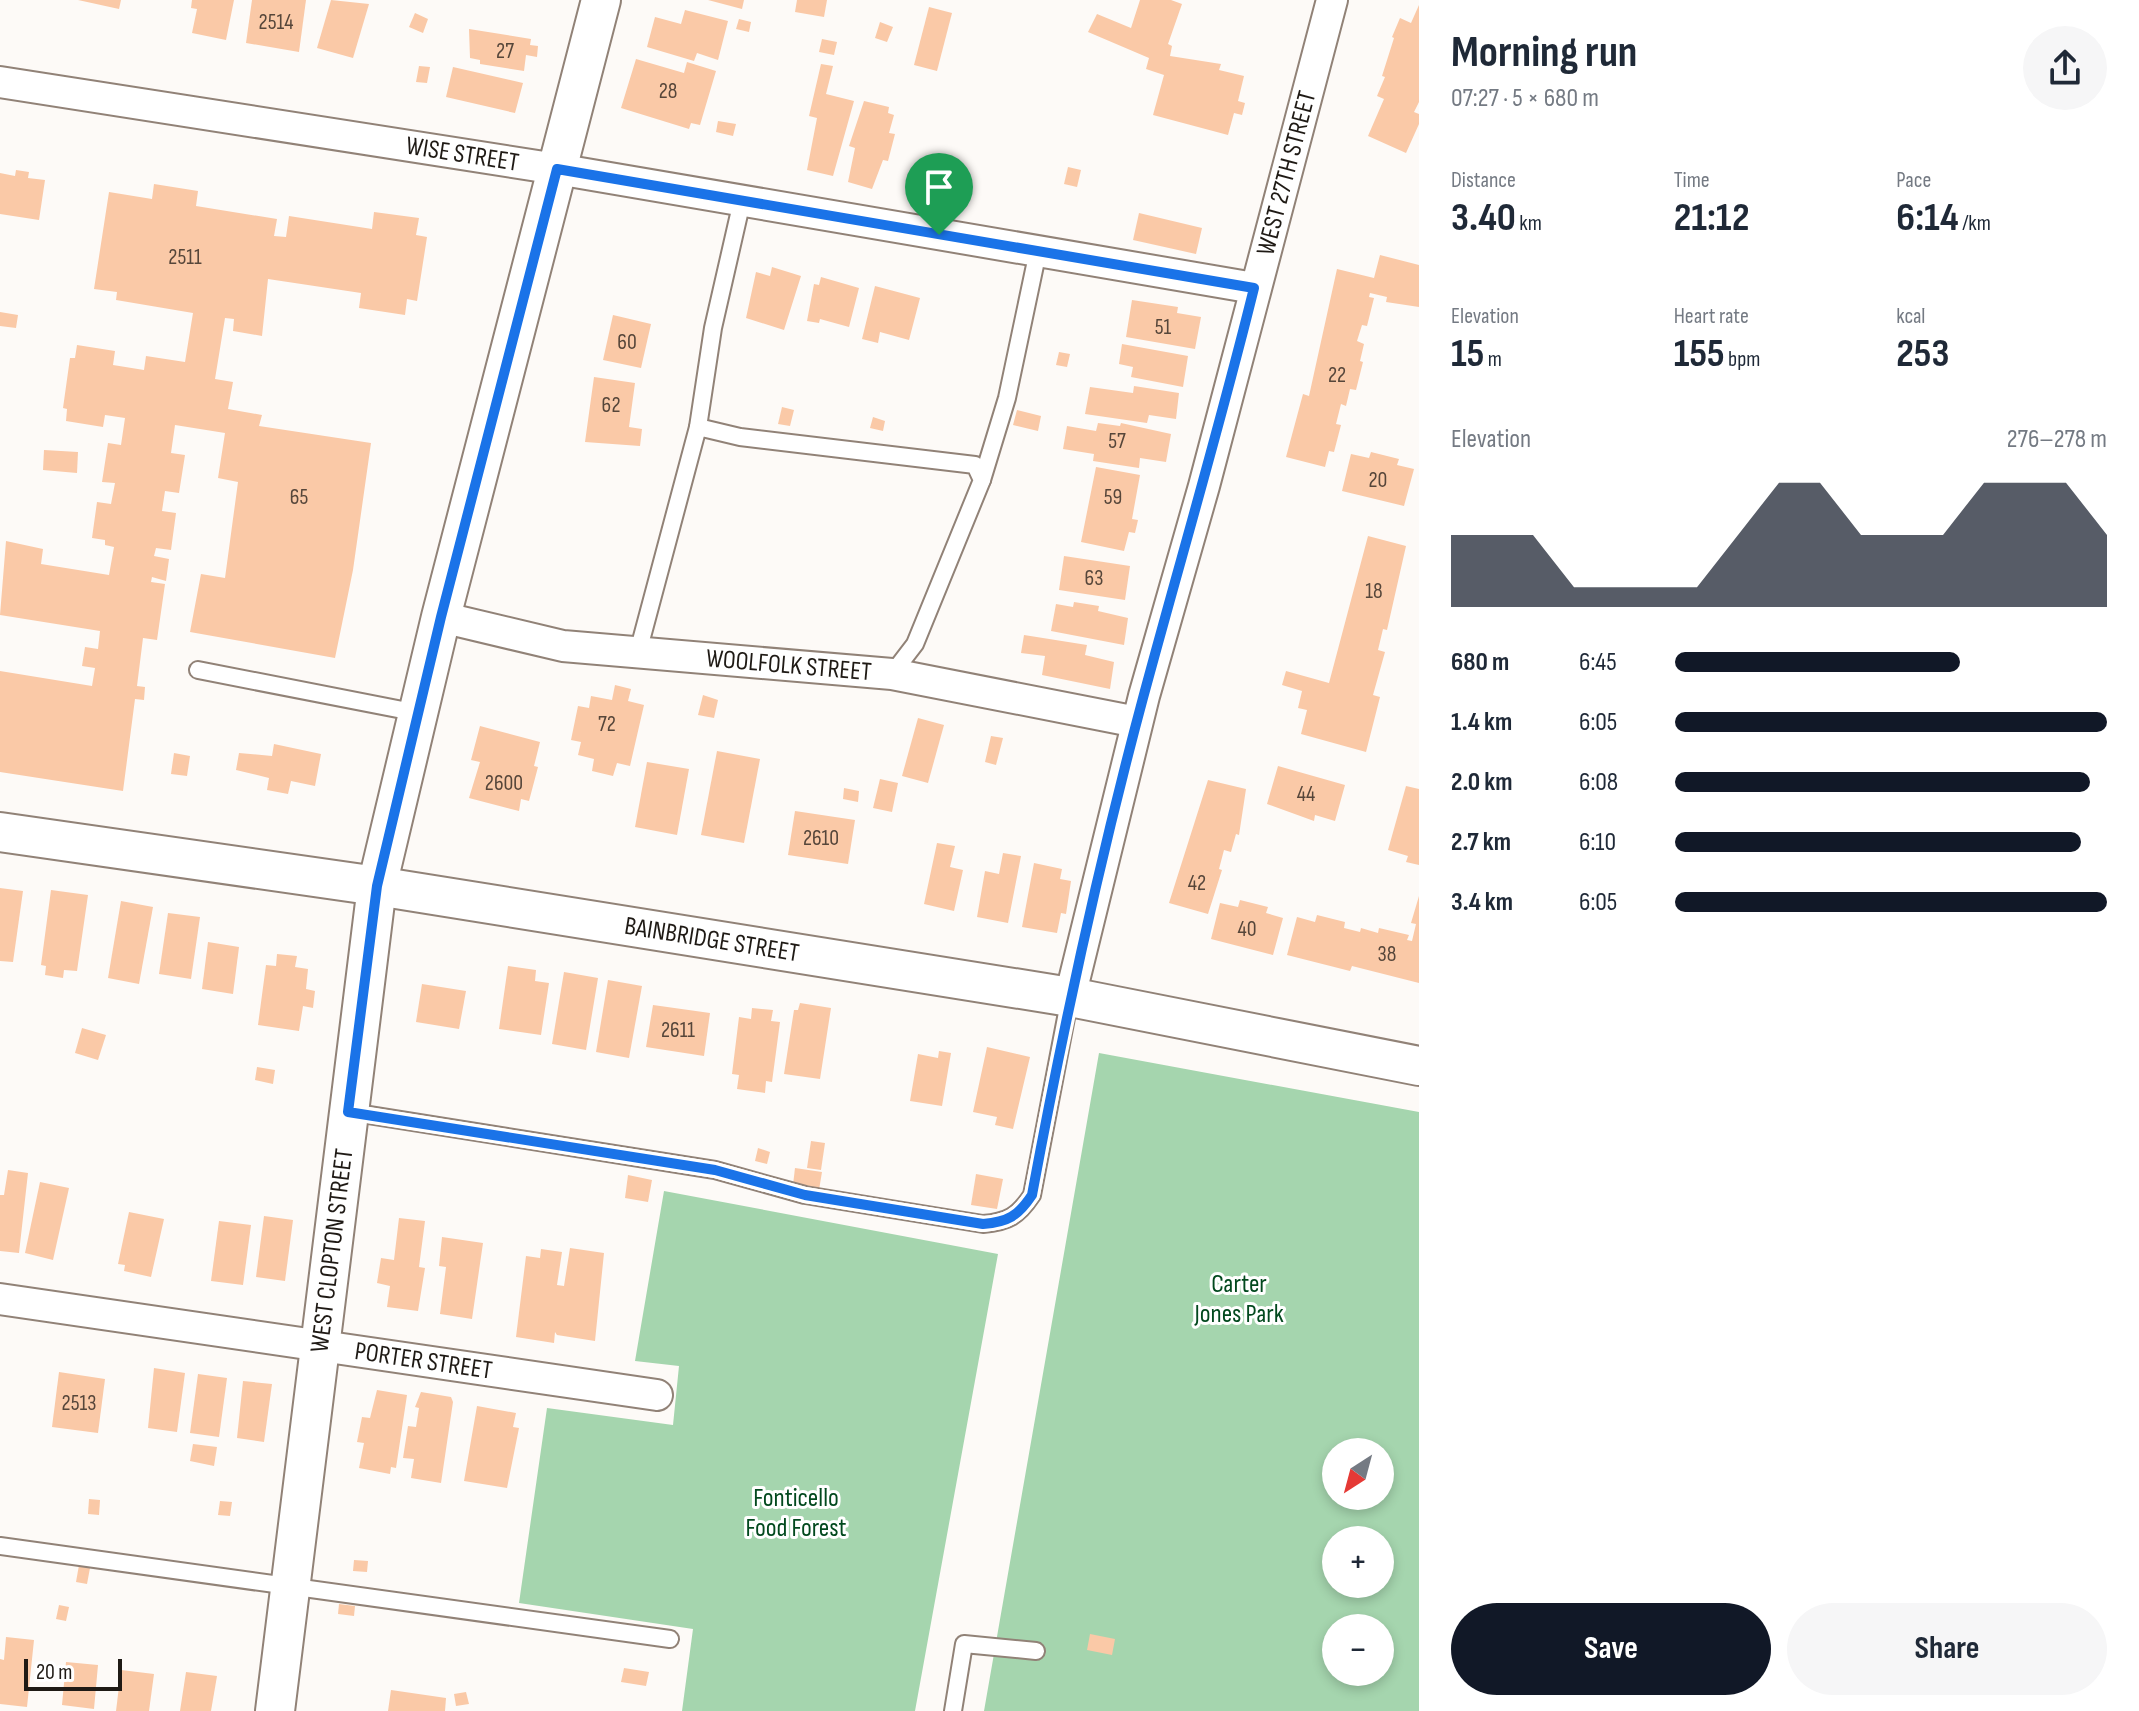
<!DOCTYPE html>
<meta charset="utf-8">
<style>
:root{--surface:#fff;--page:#f6f6f7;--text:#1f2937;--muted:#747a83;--accent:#111827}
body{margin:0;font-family:"Sofia Sans Condensed",sans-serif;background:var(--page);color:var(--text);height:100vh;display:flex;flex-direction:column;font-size:30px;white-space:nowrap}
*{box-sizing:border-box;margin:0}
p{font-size:26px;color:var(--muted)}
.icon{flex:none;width:44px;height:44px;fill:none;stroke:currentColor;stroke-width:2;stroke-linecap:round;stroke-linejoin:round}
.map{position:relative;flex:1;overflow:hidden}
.drawer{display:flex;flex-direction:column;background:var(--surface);width:720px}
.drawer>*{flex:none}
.needle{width:52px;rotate:216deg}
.buttons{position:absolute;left:1322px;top:1438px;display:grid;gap:16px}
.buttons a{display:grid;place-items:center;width:72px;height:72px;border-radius:50%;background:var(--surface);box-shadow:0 4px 12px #0003;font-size:40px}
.scale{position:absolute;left:24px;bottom:20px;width:98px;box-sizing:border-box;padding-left:8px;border:4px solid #1f1a15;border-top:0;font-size:22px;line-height:28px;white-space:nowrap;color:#1f1a15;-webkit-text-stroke:6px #fff;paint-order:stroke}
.pin{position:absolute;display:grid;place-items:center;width:68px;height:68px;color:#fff;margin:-82px -34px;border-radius:50% 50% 50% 0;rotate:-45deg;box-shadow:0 0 8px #0007}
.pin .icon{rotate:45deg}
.round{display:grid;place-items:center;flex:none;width:84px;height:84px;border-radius:42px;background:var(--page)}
.headline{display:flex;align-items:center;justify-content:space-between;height:136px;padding:0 32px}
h1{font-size:44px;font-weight:700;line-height:60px}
.metrics{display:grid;grid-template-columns:repeat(3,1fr);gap:12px;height:136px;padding:8px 32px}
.metrics div{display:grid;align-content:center}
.metrics b{font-size:40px;font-weight:700}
.metrics small{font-size:22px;font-weight:400}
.metrics p{font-size:22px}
.chart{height:224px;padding:16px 32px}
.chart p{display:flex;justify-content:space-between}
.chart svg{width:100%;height:144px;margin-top:8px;fill:var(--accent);opacity:.7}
.button{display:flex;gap:16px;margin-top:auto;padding:16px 32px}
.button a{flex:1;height:92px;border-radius:48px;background:var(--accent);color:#fff;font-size:32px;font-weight:700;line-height:92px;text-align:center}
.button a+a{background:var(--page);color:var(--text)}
ul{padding:0 32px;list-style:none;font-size:26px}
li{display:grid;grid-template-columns:128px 96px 1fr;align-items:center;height:60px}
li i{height:20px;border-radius:10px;background:var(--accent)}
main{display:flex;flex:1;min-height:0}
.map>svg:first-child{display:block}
</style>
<main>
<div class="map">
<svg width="1419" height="1711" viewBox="0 0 1419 1711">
<rect width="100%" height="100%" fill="#fdfaf7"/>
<!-- green -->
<g fill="#a5d5ae" fill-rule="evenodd">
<path d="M1099 1053 1419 1112V1711H984ZM1336 1452H1380V1496H1336ZM1336 1540H1380V1584H1336ZM1336 1628H1380V1672H1336Z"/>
<path d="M664 1191 998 1254 915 1711H682L693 1629 519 1603 547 1408 673 1425 679 1366 635 1361Z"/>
</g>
<!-- building -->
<g fill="#fac9a7">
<path d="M78 0H121L119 9Z"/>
<path d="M192 0H234L226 40 192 33 197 9 191 8Z"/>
<path d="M252 0H306L299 52 246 43Z"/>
<path d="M331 0 369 4 353 58 317 48Z"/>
<path d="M708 0H744L742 9Z"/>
<path d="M797 0H827L824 17 795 12Z"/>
<path d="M1140 0H1171L1182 4 1168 44 1172 46 1170 56 1221 64 1219 70 1244 76 1238 101 1245 103 1242 115 1234 113 1228 135 1153 115 1164 75 1146 69 1149 58 1088 32 1097 14 1131 28Z"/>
<path d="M1419 5V102L1414 112 1419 114V124L1406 153 1368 136 1384 99 1377 96 1385 77 1382 76 1394 38 1392 37 1400 18 1411 23Z"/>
<path d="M929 7 952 13 937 71 914 65Z"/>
<path d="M685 10 728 21 718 60 697 53 694 61 647 47 655 17 681 24Z"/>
<path d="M415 13 428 19 423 33 409 27Z"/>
<path d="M739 19 751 22 749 32 736 29Z"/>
<path d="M880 22 893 27 887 42 875 38Z"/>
<path d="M469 29 531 39 530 45 538 46 537 57 526 55 524 71 480 64V60L470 58Z"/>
<path d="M822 39 837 42 834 55 819 52Z"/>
<path d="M636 59 684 73 687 62 716 71 700 125 691 123 689 129 621 108Z"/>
<path d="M821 64 833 66 826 94 854 101 833 176 807 170 817 118 809 116Z"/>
<path d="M419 66 430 67 427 83 416 82Z"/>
<path d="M453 67 523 83 515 113 446 97Z"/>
<path d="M864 101 889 107 888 113 894 115 889 133 895 134 888 161 883 160 872 189 848 182 855 148 849 146Z"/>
<path d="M718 121 736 124 733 136 716 132Z"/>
<path d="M1068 167 1081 170 1077 187 1064 184Z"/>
<path d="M16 170 29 172 28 178 45 180 39 220 0 214V173L15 176Z"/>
<path d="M154 184 198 191 196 206 277 219 274 236 286 237 289 216 372 229 374 212 419 218 416 235 427 237 417 301 407 299 405 315 359 308 361 293 268 279 262 336 233 331 234 319 225 318 215 379 233 382 228 409 262 415 259 426 371 443 353 570 335 658 190 632 201 574 225 578 238 482 218 478 225 433 175 425 171 453 185 455 179 493 165 491 162 511 176 513 171 550 156 548 154 556 169 559 166 581 152 577 151 582 165 584 157 640 143 638 137 686 145 687 144 700 135 699 123 791 0 772V671L92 686 95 668 82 666 85 647 98 649 100 631 0 615 6 541 43 549 41 564 109 575 114 547 105 545V540L92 538 97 502 111 504 115 483 102 482 108 443 121 445 125 418 105 415 103 427 66 421 67 409 63 408 70 358H75L77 345 115 351 113 365 144 370 146 356 185 362 193 313 116 300 117 292 94 289 109 192 152 199Z"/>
<path d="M1139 213 1202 228 1196 254 1133 240Z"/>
<path d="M1380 255 1419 265V307L1386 302 1387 297 1370 293 1369 297 1374 298 1367 326 1362 325 1357 341 1364 344 1360 361 1363 362 1356 390 1350 389 1346 406 1341 404 1336 424 1341 425 1334 452 1329 451 1325 467 1286 457 1303 394 1309 396 1337 269 1374 278Z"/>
<path d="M772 267 801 276 784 330 746 318 756 272 770 276Z"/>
<path d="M821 277 859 288 849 327 820 319 819 323 807 321 814 284 819 285Z"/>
<path d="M875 286 920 298 909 340 880 332 878 343 862 339Z"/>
<path d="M1132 300 1178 307 1177 313 1201 317 1195 349 1126 337Z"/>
<path d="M0 312 18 315 16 328 0 326Z"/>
<path d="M613 315 651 324 641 368 603 360Z"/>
<path d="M1122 344 1188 356 1183 387 1131 377 1133 367 1119 364Z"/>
<path d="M1059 352 1070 354 1067 367 1056 365Z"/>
<path d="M594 377 635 383 629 427 642 429 640 446 585 442Z"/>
<path d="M1134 386 1179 393 1176 419 1149 415 1147 423 1085 414 1090 387 1133 393Z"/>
<path d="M782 407 794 410 790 426 778 424Z"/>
<path d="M1017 410 1041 416 1038 431 1013 425Z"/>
<path d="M873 417 885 421 883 431 870 428Z"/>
<path d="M1098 423 1120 426 1121 423 1171 434 1166 462 1140 458 1139 468 1093 461 1094 454 1063 449 1067 426 1096 431Z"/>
<path d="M44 450 78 452 77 473 43 470Z"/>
<path d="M1371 452 1399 459 1397 465 1414 469 1404 506 1342 491 1351 454 1369 458Z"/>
<path d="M1096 467 1140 475 1132 519 1138 520 1135 533 1129 532 1124 551 1081 542Z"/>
<path d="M1368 536 1406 546 1387 630 1383 629 1378 650 1385 652 1373 695 1380 697 1366 752 1301 734 1307 710 1298 708 1302 691 1282 685 1286 671 1329 683Z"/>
<path d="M1064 556 1130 566 1125 600 1059 590Z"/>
<path d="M1074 602 1099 606 1098 611 1128 618 1124 645 1051 631 1056 604 1073 607Z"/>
<path d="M1024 635 1087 645 1085 655 1114 662 1110 689 1042 675 1045 656 1021 653Z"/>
<path d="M615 685 631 689 628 701 644 705 630 766 617 763 613 776 592 771 594 759 578 755 581 742 571 740 578 706 589 708 591 696 612 700Z"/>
<path d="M703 695 718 700 714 718 698 715Z"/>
<path d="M918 718 944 725 928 783 902 776Z"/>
<path d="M480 726 540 742 534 766 538 767 529 801 521 799 519 811 469 798 480 762 471 760Z"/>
<path d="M991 736 1003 738 996 765 985 762Z"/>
<path d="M274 744 321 754 315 786 291 781 288 794 267 790 269 778 236 770 239 753 272 756Z"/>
<path d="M717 751 760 759 744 843 701 835Z"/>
<path d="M174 753 190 756 187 776 171 774Z"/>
<path d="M647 762 689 769 677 835 635 827Z"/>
<path d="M1278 766 1345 785 1335 821 1315 815 1314 821 1267 804Z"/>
<path d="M880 779 898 783 892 812 873 808Z"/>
<path d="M1208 780 1246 789 1239 835 1236 834 1231 852 1224 850 1219 869 1222 870 1208 914 1169 903Z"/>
<path d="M1406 786 1419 789V865L1406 862 1408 856 1388 850Z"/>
<path d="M844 788 859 791 858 802 843 799Z"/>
<path d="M795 811 855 820 848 864 788 855Z"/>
<path d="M937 843 955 846 950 867 963 870 954 911 924 904Z"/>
<path d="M1003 853 1021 856 1008 923 977 917 985 871 999 874Z"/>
<path d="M1034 863 1062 869 1060 879 1071 881 1066 914 1061 913 1057 933 1022 927Z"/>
<path d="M0 888 23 891 13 962 0 961Z"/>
<path d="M51 890 88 895 77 971 64 970 63 978 45 975 46 966 41 965Z"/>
<path d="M1419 896V983L1352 966 1350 971 1287 955 1297 917 1315 922 1317 915 1345 922 1344 928 1360 932 1361 928 1378 933 1379 928 1409 935 1407 940 1412 941 1416 924 1411 923Z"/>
<path d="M1240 900 1268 907 1266 913 1283 918 1273 955 1211 939 1220 903 1238 907Z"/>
<path d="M121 901 153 907 139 984 108 978Z"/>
<path d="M168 913 200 917 191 979 159 974Z"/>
<path d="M208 942 239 947 233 994 202 989Z"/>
<path d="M277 954 297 956 295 967 308 969 306 989 315 991 313 1008 303 1006 299 1031 258 1025 266 965 276 966Z"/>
<path d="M508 966 536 970 535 981 549 983 541 1035 499 1029Z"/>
<path d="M564 972 598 978 586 1050 552 1044Z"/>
<path d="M608 980 642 986 629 1058 596 1052Z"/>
<path d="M422 984 466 991 459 1029 416 1022Z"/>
<path d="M800 1003 831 1008 820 1079 784 1074 794 1010H798Z"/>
<path d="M653 1005 710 1013 704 1056 646 1047Z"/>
<path d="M752 1008 773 1010 771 1021 780 1022 772 1082 766 1081 765 1093 737 1089 739 1075 732 1074 739 1017 751 1019Z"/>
<path d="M82 1028 106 1035 98 1060 75 1053Z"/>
<path d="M987 1047 1030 1057 1013 1129 995 1125 997 1117 973 1112Z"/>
<path d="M939 1051 951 1053 942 1106 910 1101 918 1054 938 1058Z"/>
<path d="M257 1067 275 1070 273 1084 255 1080Z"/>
<path d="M811 1141 825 1143 821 1170 807 1168Z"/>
<path d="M758 1148 770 1152 767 1164 755 1161Z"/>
<path d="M795 1168 822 1172 819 1190 793 1185Z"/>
<path d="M8 1170 28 1173 19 1253 0 1251V1195H4Z"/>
<path d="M976 1174 1003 1179 997 1209 971 1205Z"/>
<path d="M628 1175 652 1180 648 1202 625 1198Z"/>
<path d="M40 1182 69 1188 53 1260 25 1253Z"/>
<path d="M129 1212 164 1219 151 1277 124 1271 125 1265 118 1264Z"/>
<path d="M264 1216 293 1220 285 1281 256 1277Z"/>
<path d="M399 1218 425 1221 419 1267 425 1268 418 1311 387 1307 390 1286 377 1283 381 1258 394 1260Z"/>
<path d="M219 1221 251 1225 243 1285 211 1281Z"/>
<path d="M442 1237 483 1243 472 1319 440 1314 446 1267 439 1266Z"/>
<path d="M570 1248 604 1253 595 1341 557 1335 555 1332 554 1343 516 1337 526 1256 540 1258 541 1249 562 1252 557 1285 564 1286Z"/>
<path d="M154 1368 185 1373 177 1432 148 1428Z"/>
<path d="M59 1372 105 1379 98 1433 52 1427Z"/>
<path d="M198 1374 227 1378 219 1437 190 1433Z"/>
<path d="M243 1381 272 1384 264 1442 237 1438Z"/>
<path d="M377 1390 407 1395 396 1468 391 1467 390 1474 359 1468 364 1443 357 1442 362 1417 370 1418Z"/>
<path d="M421 1392 451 1397 453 1402 441 1483 411 1478 414 1459 403 1458 408 1426 416 1427 419 1408 415 1407Z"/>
<path d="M477 1406 516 1413 513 1427 519 1428 507 1488 464 1481Z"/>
<path d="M193 1444 217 1447 214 1466 190 1461Z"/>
<path d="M89 1499 100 1500 99 1515 88 1514Z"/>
<path d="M220 1501 232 1502 230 1516 218 1515Z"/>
<path d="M354 1560 368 1561 367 1572 353 1571Z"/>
<path d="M79 1565 90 1568 87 1584 76 1582Z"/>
<path d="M339 1604 355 1606 354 1616 338 1614Z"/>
<path d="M59 1605 69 1607 66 1621 56 1619Z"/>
<path d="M1090 1634 1115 1639 1112 1655 1087 1650Z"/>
<path d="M6 1637 34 1640 27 1707 0 1704V1659L4 1660Z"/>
<path d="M66 1662 98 1665 94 1709 62 1705Z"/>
<path d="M624 1668 649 1672 646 1686 621 1682Z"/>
<path d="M121 1670 154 1674 149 1711H116Z"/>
<path d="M186 1672 217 1676 211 1711H180Z"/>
<path d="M391 1690 446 1698 445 1711H388Z"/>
<path d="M466 1692 469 1704 456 1706 454 1694Z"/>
</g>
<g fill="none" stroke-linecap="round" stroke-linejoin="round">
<defs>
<g id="service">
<path d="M698 427 713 328 742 201"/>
<path d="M982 480 1007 398 1038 251"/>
<path d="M638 652 698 427 740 437 975 465 982 480 915 644 892 674"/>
<path d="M198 670 418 713"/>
<path d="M350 1112 715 1170 805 1195 983 1224C1008 1222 1018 1216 1032 1195L1070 997"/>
<path d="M0 1546 670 1639"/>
<path d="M953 1711 964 1644 1036 1651"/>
</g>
<g id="minor">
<path id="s1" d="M0 82 557 169 1254 288"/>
<path id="s2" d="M441 617 563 646 892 674 1137 722"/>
<path id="s3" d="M1070 997 1144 696 1204 486 1332 0"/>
<path id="s4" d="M0 1299 657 1395"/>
</g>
<g id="tertiary">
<path id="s5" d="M0 832 377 886 1070 997 1419 1066"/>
<path id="s6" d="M275 1711 377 886 441 617 601 0"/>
</g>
</defs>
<!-- service casing -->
<use href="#service" stroke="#918277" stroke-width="20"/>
<!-- minor casing -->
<use href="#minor" stroke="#918277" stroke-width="34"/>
<!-- tertiary casing -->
<use href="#tertiary" stroke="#918277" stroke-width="42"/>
<!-- service -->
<use href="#service" stroke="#fff" stroke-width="16"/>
<!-- minor -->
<use href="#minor" stroke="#fff" stroke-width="30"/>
<!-- tertiary -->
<use href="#tertiary" stroke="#fff" stroke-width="38"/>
</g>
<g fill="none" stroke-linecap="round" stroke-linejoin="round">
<defs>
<path id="route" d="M557 169 1254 288C1220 426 1180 561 1143 698 1099 862 1063 1028 1032 1195 1018 1216 1008 1222 983 1224L805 1195 715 1170 348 1112 377 886 441 617Z"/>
</defs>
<!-- route casing -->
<use href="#route" stroke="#fff" stroke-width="16"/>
<!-- route -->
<use href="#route" stroke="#1a73e8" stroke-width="10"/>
</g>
<g text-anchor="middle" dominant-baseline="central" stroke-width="6" stroke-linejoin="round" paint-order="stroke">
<!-- number labels -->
<g font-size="22" fill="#56463a">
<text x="276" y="22">2514</text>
<text x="505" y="51">27</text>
<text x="668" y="91">28</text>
<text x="185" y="257">2511</text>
<text x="1163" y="327">51</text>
<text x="627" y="342">60</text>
<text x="1337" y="375">22</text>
<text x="611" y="405">62</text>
<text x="1117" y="441">57</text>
<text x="1378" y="480">20</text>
<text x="299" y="497">65</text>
<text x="1113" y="497">59</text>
<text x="1094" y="578">63</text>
<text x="1374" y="591">18</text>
<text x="607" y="724">72</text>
<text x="504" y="783">2600</text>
<text x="1306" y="794">44</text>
<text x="821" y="838">2610</text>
<text x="1197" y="883">42</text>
<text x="1247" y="929">40</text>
<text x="1387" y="954">38</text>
<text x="678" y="1030">2611</text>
<text x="79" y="1403">2513</text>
</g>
<!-- street labels -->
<g font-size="26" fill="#1f1a15" stroke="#fff">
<text stroke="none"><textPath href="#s1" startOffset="468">WISE STREET</textPath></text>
<text stroke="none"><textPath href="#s3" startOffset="852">WEST 27TH STREET</textPath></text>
<text stroke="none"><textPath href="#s2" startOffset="352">WOOLFOLK STREET</textPath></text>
<text stroke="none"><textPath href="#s5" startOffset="720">BAINBRIDGE STREET</textPath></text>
<text stroke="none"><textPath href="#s6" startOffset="464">WEST CLOPTON STREET</textPath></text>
<text stroke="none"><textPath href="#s4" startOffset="428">PORTER STREET</textPath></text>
</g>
<!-- park labels -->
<g font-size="26" fill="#02491e" stroke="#fff">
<text x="1239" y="1284">Carter<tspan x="1239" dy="30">Jones Park</tspan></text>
<text x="796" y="1498">Fonticello<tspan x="796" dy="30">Food Forest</tspan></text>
</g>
</g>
</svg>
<div class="buttons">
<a><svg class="needle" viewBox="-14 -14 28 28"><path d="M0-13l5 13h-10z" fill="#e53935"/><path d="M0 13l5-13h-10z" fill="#747a83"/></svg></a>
<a>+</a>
<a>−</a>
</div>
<div class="scale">20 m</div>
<div class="pin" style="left:939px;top:235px;background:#1e9e55"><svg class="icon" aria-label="arrive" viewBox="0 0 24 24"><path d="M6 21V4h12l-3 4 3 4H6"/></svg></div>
</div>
<section class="drawer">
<div class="headline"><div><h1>Morning run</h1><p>07:27 · 5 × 680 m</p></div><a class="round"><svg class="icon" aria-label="share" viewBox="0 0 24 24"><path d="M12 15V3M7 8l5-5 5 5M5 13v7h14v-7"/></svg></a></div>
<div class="metrics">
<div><p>Distance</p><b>3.40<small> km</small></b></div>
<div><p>Time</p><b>21:12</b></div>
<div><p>Pace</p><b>6:14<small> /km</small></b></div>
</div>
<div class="metrics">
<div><p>Elevation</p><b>15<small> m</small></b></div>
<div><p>Heart rate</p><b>155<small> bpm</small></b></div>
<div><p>kcal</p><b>253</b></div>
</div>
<div class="chart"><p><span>Elevation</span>276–278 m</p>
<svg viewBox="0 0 160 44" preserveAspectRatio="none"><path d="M0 44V22L10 22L20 22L30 38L40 38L50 38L60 38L70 22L80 6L90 6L100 22L110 22L120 22L130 6L140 6L150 6L160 22V44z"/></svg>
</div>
<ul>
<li><b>680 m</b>6:45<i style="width:66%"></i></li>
<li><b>1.4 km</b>6:05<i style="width:100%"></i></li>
<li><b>2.0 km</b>6:08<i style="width:96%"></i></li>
<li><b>2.7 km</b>6:10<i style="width:94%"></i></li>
<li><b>3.4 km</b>6:05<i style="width:100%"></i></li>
</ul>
<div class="button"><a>Save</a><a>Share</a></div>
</section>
</main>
